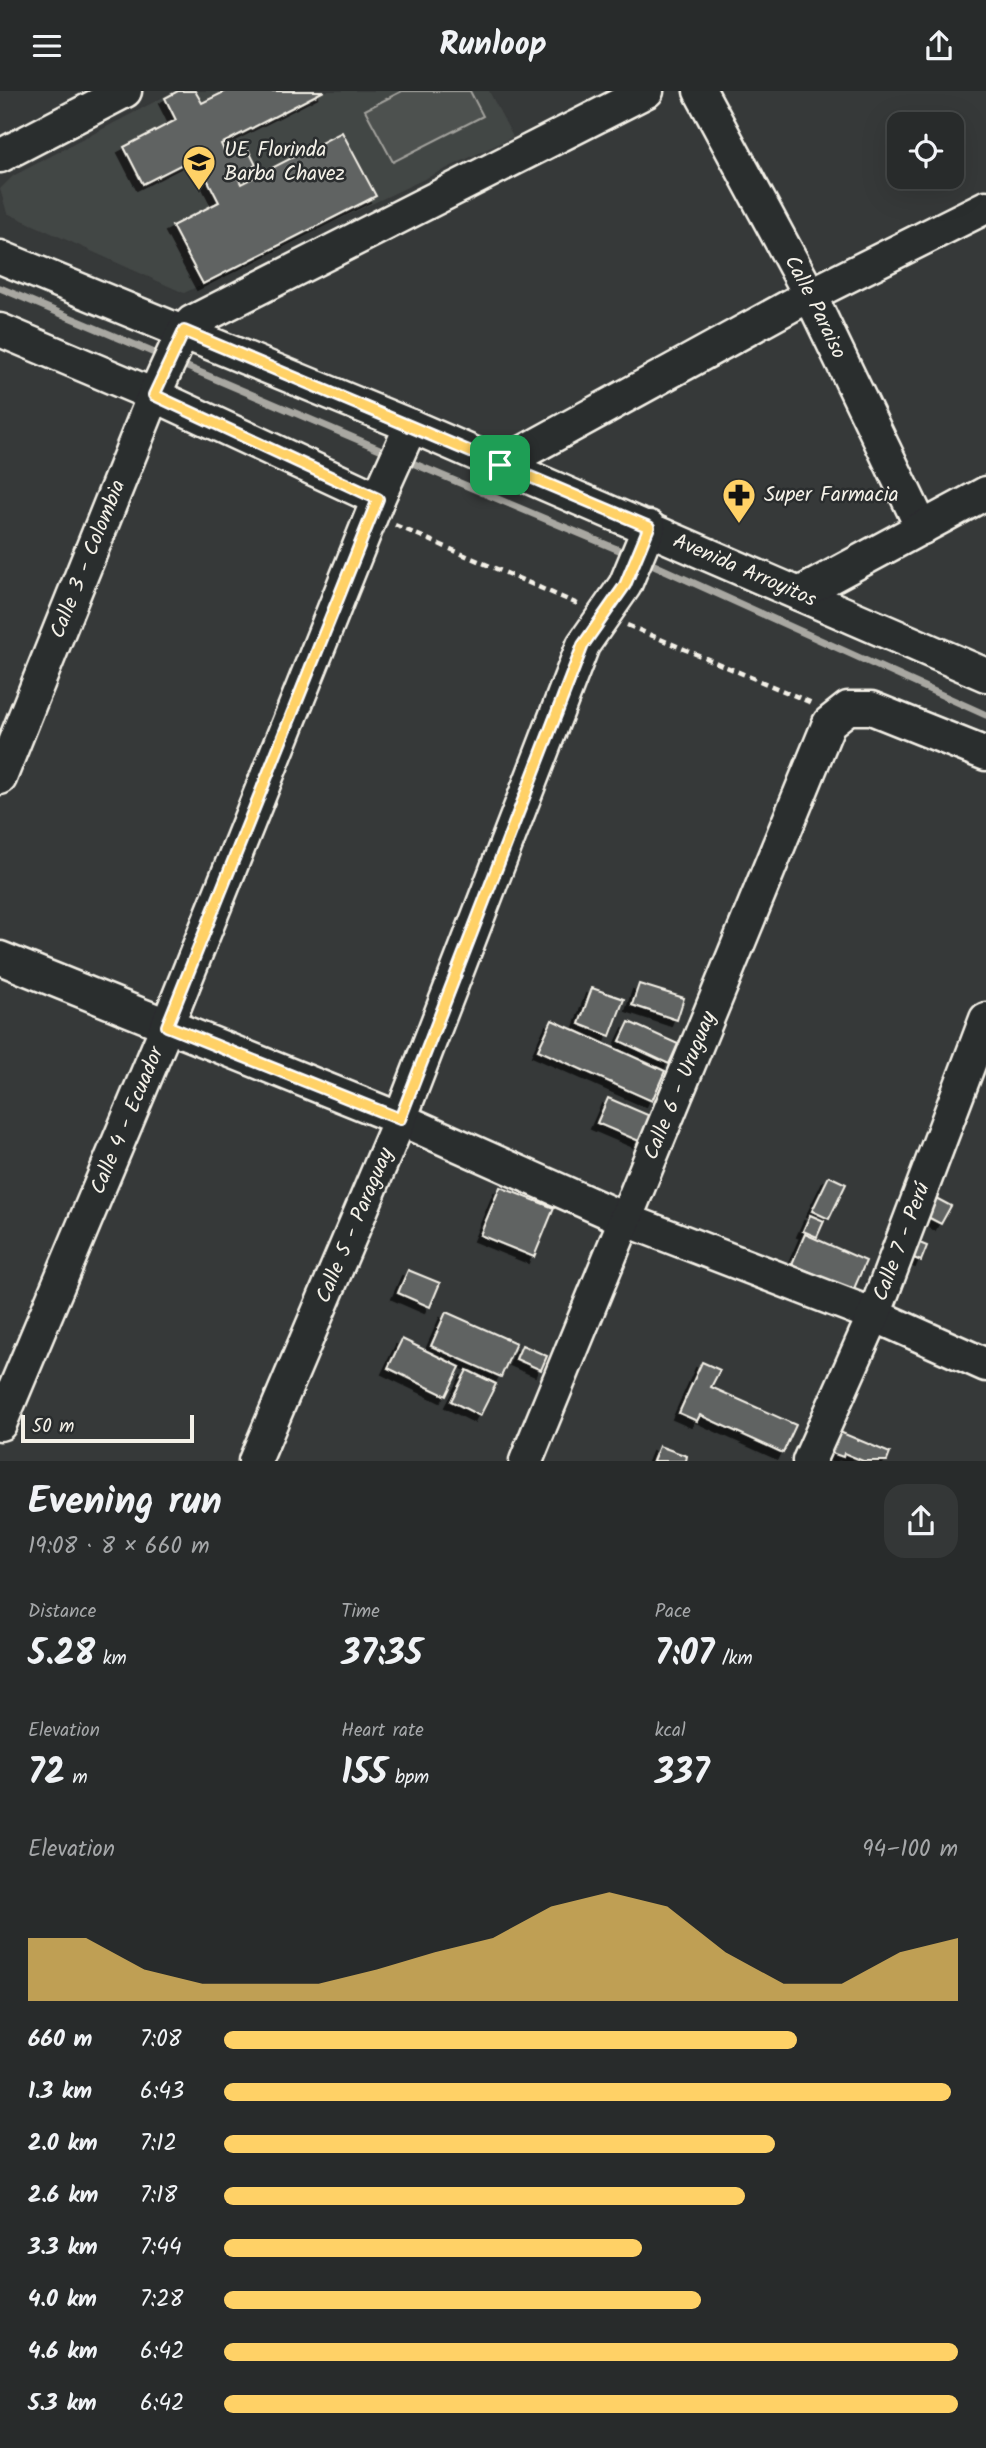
<!DOCTYPE html>
<meta charset="utf-8">
<style>
:root{--surface:#282b2b;--page:#343737;--text:#f1f3f6;--muted:#a5a7a9;--line:#444747;--accent:#ffd166}
body{margin:0;font-family:Kalam,sans-serif;background:var(--page);color:var(--text);height:100vh;display:flex;flex-direction:column;font-size:26px;white-space:nowrap}
*{box-sizing:border-box;margin:0}
p{font-size:23px;color:var(--muted)}
.icon{flex:none;width:38px;height:38px;fill:none;stroke:currentColor;stroke-width:2;stroke-linecap:round;stroke-linejoin:round}
.map{position:relative;height:1370px;overflow:hidden}
.drawer{display:flex;flex-direction:column;background:var(--surface);flex:1}
.drawer>*{flex:none}
.buttons{position:absolute;left:887px;top:21px;display:grid;gap:14px}
.buttons a{display:grid;place-items:center;width:77px;height:77px;border-radius:14px;background:var(--surface);box-shadow:0 7px 28px #0002,0 0 0 2px var(--line);font-size:35px}
.scale{position:absolute;left:21px;bottom:18px;width:173px;box-sizing:border-box;padding-left:7px;border:4px solid #f4f1e8;border-top:0;font-size:19px;line-height:24px;white-space:nowrap;color:#f4f1e8;-webkit-text-stroke:5px #2a2d2e;paint-order:stroke}
.pin{position:absolute;display:grid;place-items:center;width:60px;height:60px;color:#fff;margin:-30px;border-radius:14px;box-shadow:0 4px 10px #0006}
.round{display:grid;place-items:center;flex:none;width:74px;height:74px;border-radius:21px;background:var(--page)}
.head{display:flex;align-items:center;justify-content:space-between;height:119px;padding:0 28px}
h1{font-size:38px;font-weight:600;line-height:52px}
.stats{display:grid;grid-template-columns:repeat(3,1fr);gap:10px;height:119px;padding:7px 28px}
.stats div{display:grid;align-content:center}
.stats b{font-size:35px;font-weight:600}
.stats small{font-size:19px;font-weight:400}
.stats p{font-size:19px}
.chart{height:196px;padding:14px 28px}
.chart p{display:flex;justify-content:space-between}
.chart svg{width:100%;height:126px;margin-top:7px;fill:var(--accent);opacity:.7}
ul{padding:0 28px;list-style:none;font-size:23px}
li{display:grid;grid-template-columns:112px 84px 1fr;align-items:center;height:52px}
li i{height:18px;border-radius:9px;background:var(--accent)}
header{display:flex;justify-content:space-between;align-items:center;height:91px;padding:0 28px;background:var(--surface);font-size:32px;font-weight:600}
.map>svg:first-child{display:block}
</style>
<header><svg class="icon" aria-label="menu" viewBox="0 0 24 24"><path d="M4 6h16M4 12h16M4 18h16"/></svg>Runloop<svg class="icon" aria-label="share" viewBox="0 0 24 24"><path d="M12 15V3M7 8l5-5 5 5M5 13v7h14v-7"/></svg></header>
<div class="map">
<svg width="986" height="1370" viewBox="0 0 986 1370">
<defs>
<filter id="shadow"><feDropShadow dx="-6" dy="6" stdDeviation="0" flood-color="#0009"/></filter>
</defs>
<rect width="100%" height="100%" fill="#363939"/>
<filter id="ink" filterUnits="userSpaceOnUse"><feTurbulence type="fractalNoise" baseFrequency=".0143" numOctaves="2"/><feDisplacementMap in="SourceGraphic" scale="14" xChannelSelector="R" yChannelSelector="G"/><feConvolveMatrix kernelMatrix="1 2 1 2 8 2 1 2 1" color-interpolation-filters="sRGB"/></filter>
<g filter="url(#ink)">
<!-- built -->
<path fill="#434645" d="M175 0H489L513 46 184 202 7 122 0 98 13 85Z"/>
<!-- green -->
<path fill="#4e514f" stroke="#a1a19c" stroke-width="2" d="M402 0H470L483 25 393 71 365 19Z"/>
<g fill="none" stroke-linecap="round" stroke-linejoin="round">
<!-- stream -->
<g stroke="#a8a7a1" stroke-width="7">
<path d="M0 197 164 266"/>
<path d="M178 272 389 362"/>
<path d="M403 368 619 459"/>
<path d="M654 474 986 624"/>
</g>
</g>
<!-- building -->
<g fill="#616362" stroke="#f4f1e8" stroke-width="2" filter="url(#shadow)">
<path d="M178 0H195L202 12 226 0H324L221 53 225 62 245 52 256 74 237 84 241 93 342 41 376 105 203 193 172 135 219 111 196 66 143 93 124 56 176 29 165 7Z"/>
<path d="M639 893 684 907 677 929 632 914Z"/>
<path d="M592 897 624 908 610 945 579 933Z"/>
<path d="M552 929 665 980 652 1010 538 959Z"/>
<path d="M629 931 678 953 669 973 620 950Z"/>
<path d="M608 1007 650 1025 639 1050 597 1032Z"/>
<path d="M829 1085 846 1093 829 1128 812 1120Z"/>
<path d="M500 1096 554 1117 534 1166 480 1144Z"/>
<path d="M934 1106 951 1115 941 1133 924 1124Z"/>
<path d="M810 1124 824 1130 817 1146 803 1140Z"/>
<path d="M805 1143 866 1170 853 1200 792 1173Z"/>
<path d="M910 1148 927 1155 921 1170 904 1163Z"/>
<path d="M408 1179 440 1192 430 1216 398 1202Z"/>
<path d="M446 1221 516 1252 501 1286 431 1255Z"/>
<path d="M402 1248 460 1276 446 1305 388 1277Z"/>
<path d="M522 1254 547 1265 541 1279 516 1268Z"/>
<path d="M702 1271 720 1279 711 1296 796 1334 783 1362 700 1324 697 1330 679 1322Z"/>
<path d="M467 1279 496 1293 480 1325 451 1310Z"/>
<path d="M835 1339 890 1362 887 1370H863L844 1362 843 1366 826 1360Z"/>
<path d="M659 1355 687 1365 686 1370H653Z"/>
</g>
<g fill="none" stroke-linecap="round" stroke-linejoin="round">
<defs>
<g id="minor">
<path id="s1" d="M700 0 810 204 922 437"/>
<path d="M0 65 125 0"/>
<path id="s2" d="M0 166 411 335 986 584"/>
<path d="M0 239 154 304 378 408"/>
<path d="M500 374 810 204 986 116"/>
<path d="M799 503 986 402"/>
<path id="s3" d="M0 687 154 304 184 239 192 231 647 0"/>
<path d="M0 867 400 1028 624 1128 874 1224 986 1274"/>
<path id="s4" d="M0 1333 167 935 378 408 411 335"/>
<path id="s5" d="M255 1370 400 1028 583 554 625 494 649 436"/>
<path id="s6" d="M526 1370 829 632 848 617H871L986 663"/>
<path id="s7" d="M809 1370 874 1224 986 928"/>
</g>
</defs>
<!-- minor casing -->
<use href="#minor" stroke="#f4f1e8" stroke-width="37"/>
<!-- path -->
<g stroke="#f4f1e8" stroke-width="4.5" stroke-dasharray="7 5" stroke-linecap="butt">
<path d="M395 434 580 514"/>
<path d="M627 534 812 612"/>
</g>
<!-- minor -->
<use href="#minor" stroke="#2a2d2e" stroke-width="32"/>
</g>
</g>
<g fill="none" stroke-linecap="round" stroke-linejoin="round" filter="url(#ink)">
<defs>
<path id="route" d="M184 240 649 436 625 494 583 554 400 1028 167 935 378 408 154 304Z"/>
</defs>
<!-- route casing -->
<use href="#route" stroke="#fff" stroke-width="14"/>
<!-- route -->
<use href="#route" stroke="#ffd166" stroke-width="9"/>
</g>
<!-- icons -->
<defs>
<symbol id="school-pin" viewBox="-11 -11 22 30"><path d="M0 17L-7.5 6A9.5 9.5 0 1 1 7.5 6Z" fill="#ffd166" stroke="#2a2d2e"/><path d="M0-5L7-2L0 1L-7-2ZM-4 1L0 2.5L4 1V4Q0 6-4 4Z" fill="#111"/></symbol>
<symbol id="pharmacy-pin" viewBox="-11 -11 22 30"><path d="M0 17L-7.5 6A9.5 9.5 0 1 1 7.5 6Z" fill="#ffd166" stroke="#2a2d2e"/><path d="M-2-6h4v4h4v4h-4v4h-4v-4h-4v-4h4Z" fill="#111"/></symbol>
</defs>
<g fill-rule="evenodd">
<use href="#school-pin" x="180" y="52" width="38" height="52"/>
<use href="#pharmacy-pin" x="720" y="385" width="38" height="52"/>
</g>
<g text-anchor="middle" dominant-baseline="central" stroke-width="5" stroke-linejoin="round" paint-order="stroke">
<!-- poi labels -->
<g font-size="21" fill="#f4f1e8" stroke="#2a2d2e" text-anchor="start">
<text x="224" y="59">UE Florinda<tspan x="224" dy="24">Barba Chavez</tspan></text>
<text x="764" y="404">Super Farmacia</text>
</g>
<!-- street labels -->
<g font-size="21" fill="#f4f1e8" stroke="#2a2d2e">
<text stroke="none"><textPath href="#s1" startOffset="245">Calle Paraiso</textPath></text>
<text stroke="none"><textPath href="#s3" startOffset="236">Calle 3 - Colombia</textPath></text>
<text stroke="none"><textPath href="#s2" startOffset="808">Avenida Arroyitos</textPath></text>
<text stroke="none"><textPath href="#s6" startOffset="406">Calle 6 - Uruguay</textPath></text>
<text stroke="none"><textPath href="#s4" startOffset="329">Calle 4 - Ecuador</textPath></text>
<text stroke="none"><textPath href="#s5" startOffset="256">Calle 5 - Paraguay</textPath></text>
<text stroke="none"><textPath href="#s7" startOffset="238">Calle 7 - Perú</textPath></text>
</g>
</g>
</svg>
<div class="buttons">
<a><svg class="icon" aria-label="locate" viewBox="0 0 24 24"><circle cx="12" cy="12" r="6"/><path d="M12 2v4M12 18v4M2 12h4M18 12h4"/></svg></a>
</div>
<div class="scale">50 m</div>
<div class="pin" style="left:500px;top:374px;background:#1e9e55"><svg class="icon" aria-label="arrive" viewBox="0 0 24 24"><path d="M6 21V4h12l-3 4 3 4H6"/></svg></div>
</div>
<section class="drawer">
<div class="head"><div><h1>Evening run</h1><p>19:08 · 8 × 660 m</p></div><a class="round"><svg class="icon" aria-label="share" viewBox="0 0 24 24"><path d="M12 15V3M7 8l5-5 5 5M5 13v7h14v-7"/></svg></a></div>
<div class="stats">
<div><p>Distance</p><b>5.28<small> km</small></b></div>
<div><p>Time</p><b>37:35</b></div>
<div><p>Pace</p><b>7:07<small> /km</small></b></div>
</div>
<div class="stats">
<div><p>Elevation</p><b>72<small> m</small></b></div>
<div><p>Heart rate</p><b>155<small> bpm</small></b></div>
<div><p>kcal</p><b>337</b></div>
</div>
<div class="chart"><p><span>Elevation</span>94–100 m</p>
<svg viewBox="0 0 160 44" preserveAspectRatio="none"><path d="M0 44V22L10 22L20 33L30 38L40 38L50 38L60 33L70 27L80 22L90 11L100 6L110 11L120 27L130 38L140 38L150 27L160 22V44z"/></svg>
</div>
<ul>
<li><b>660 m</b>7:08<i style="width:78%"></i></li>
<li><b>1.3 km</b>6:43<i style="width:99%"></i></li>
<li><b>2.0 km</b>7:12<i style="width:75%"></i></li>
<li><b>2.6 km</b>7:18<i style="width:71%"></i></li>
<li><b>3.3 km</b>7:44<i style="width:57%"></i></li>
<li><b>4.0 km</b>7:28<i style="width:65%"></i></li>
<li><b>4.6 km</b>6:42<i style="width:100%"></i></li>
<li><b>5.3 km</b>6:42<i style="width:100%"></i></li>
</ul>
</section>
